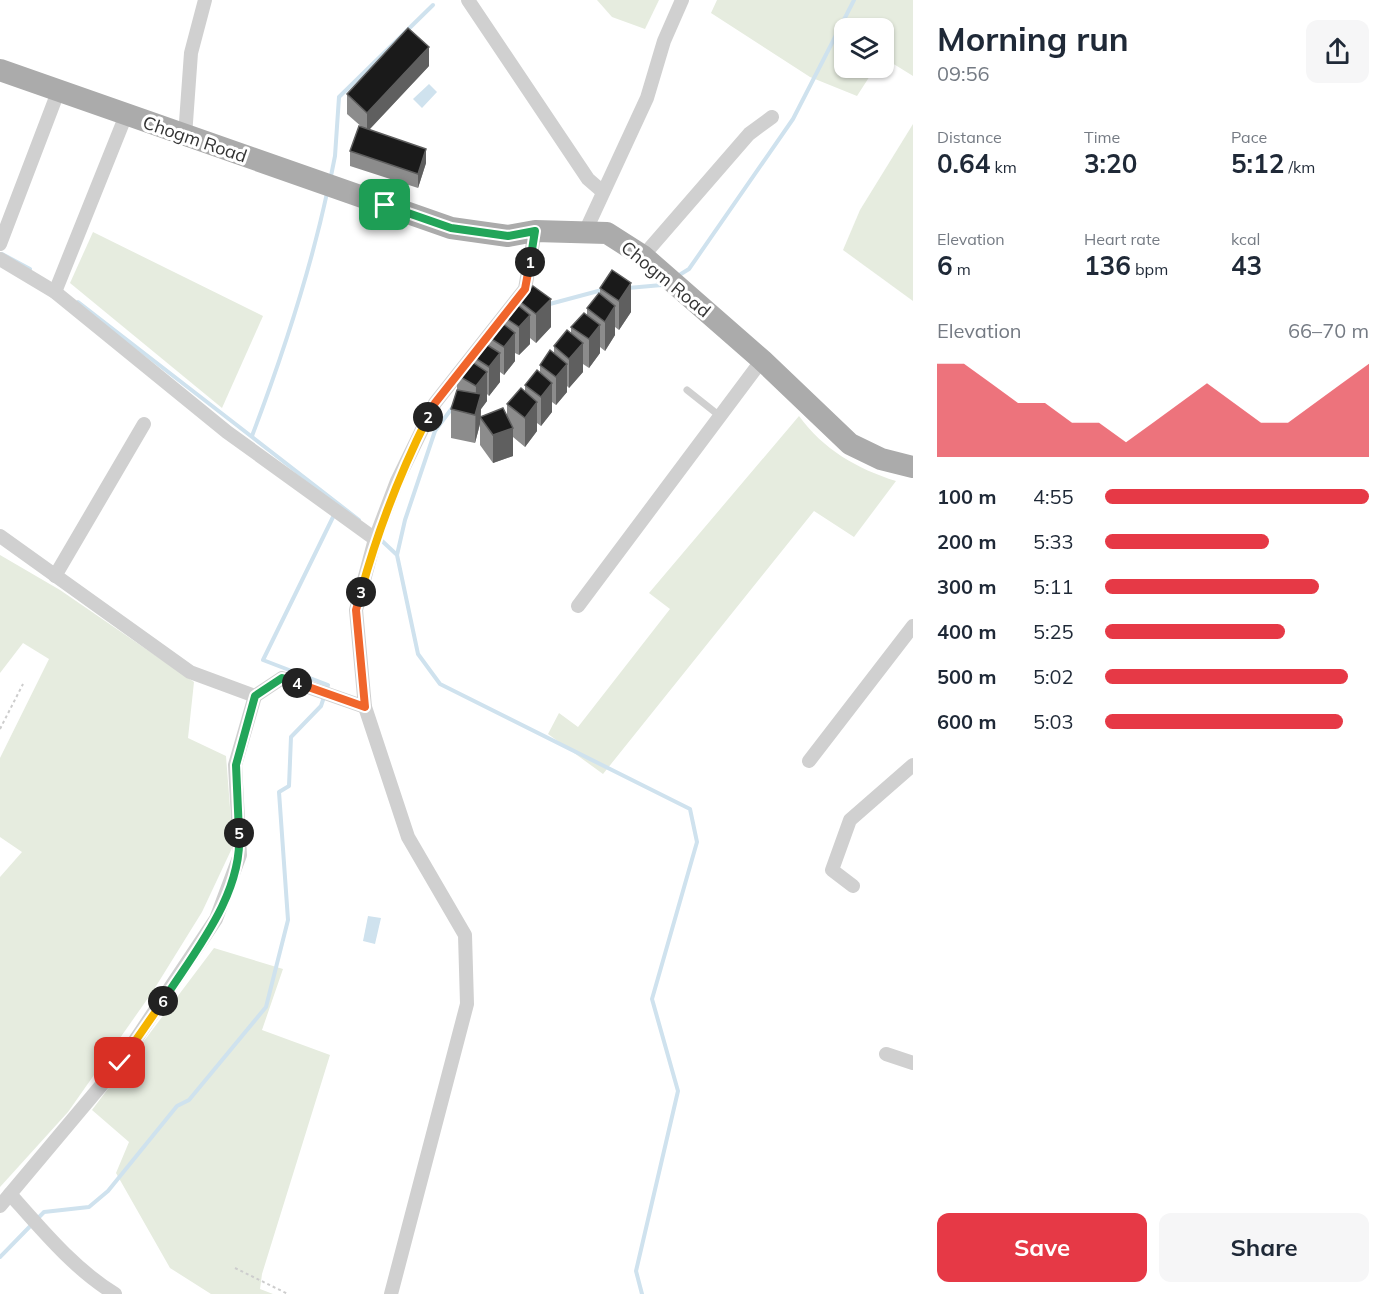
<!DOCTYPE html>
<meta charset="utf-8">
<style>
:root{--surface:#fff;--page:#f6f6f7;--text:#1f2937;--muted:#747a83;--accent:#e63946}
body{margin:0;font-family:Mulish,sans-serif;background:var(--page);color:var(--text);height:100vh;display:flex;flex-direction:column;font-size:22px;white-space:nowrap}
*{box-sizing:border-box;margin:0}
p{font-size:20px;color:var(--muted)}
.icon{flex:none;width:33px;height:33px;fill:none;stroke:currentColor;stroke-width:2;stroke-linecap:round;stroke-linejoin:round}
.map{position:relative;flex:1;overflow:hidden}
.drawer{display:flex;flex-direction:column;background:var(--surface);width:480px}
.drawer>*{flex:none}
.buttons{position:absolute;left:834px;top:18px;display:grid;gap:12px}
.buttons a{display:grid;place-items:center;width:60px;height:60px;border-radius:12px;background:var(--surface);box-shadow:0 2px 4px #0004;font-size:30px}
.pin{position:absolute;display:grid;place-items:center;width:51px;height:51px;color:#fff;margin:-26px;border-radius:12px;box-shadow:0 3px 9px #0006}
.km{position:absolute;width:30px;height:30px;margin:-15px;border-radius:50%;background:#222;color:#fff;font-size:16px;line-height:30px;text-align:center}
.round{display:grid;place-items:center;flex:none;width:63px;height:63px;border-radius:12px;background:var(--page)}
.head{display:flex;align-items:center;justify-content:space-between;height:102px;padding:0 24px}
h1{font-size:33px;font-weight:700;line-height:45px}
.figures{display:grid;grid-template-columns:repeat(3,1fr);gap:9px;height:102px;padding:6px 24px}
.figures div{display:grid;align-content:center}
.figures b{font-size:26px;font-weight:700}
.figures small{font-size:16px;font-weight:400}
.figures p{font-size:16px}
.chart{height:168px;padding:12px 24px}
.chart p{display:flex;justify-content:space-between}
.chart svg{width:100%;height:108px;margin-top:6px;fill:var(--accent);opacity:.7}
.button{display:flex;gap:12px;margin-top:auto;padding:12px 24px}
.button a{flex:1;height:69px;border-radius:12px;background:var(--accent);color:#fff;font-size:24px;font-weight:700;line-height:69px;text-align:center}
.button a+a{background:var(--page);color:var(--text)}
ul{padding:0 24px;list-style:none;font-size:20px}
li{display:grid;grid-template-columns:96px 72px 1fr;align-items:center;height:45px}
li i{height:15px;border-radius:8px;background:var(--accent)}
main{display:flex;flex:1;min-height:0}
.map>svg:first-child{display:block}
</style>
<main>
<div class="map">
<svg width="913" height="1294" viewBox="0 0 913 1294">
<rect width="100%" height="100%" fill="#fff"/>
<!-- green -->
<g fill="#e6ecdf">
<path d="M597 0H659L645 29 612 17Z"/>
<path d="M717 0H913V76L884 58V28H844V68H875L857 96 810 77 711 13Z"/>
<path d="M913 124V301L843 250 860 210Z"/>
<path d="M93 232 263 316 222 408 70 283Z"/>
<path d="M799 416C823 449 857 469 896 481L854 537 814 511 603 774 548 734 559 713 578 727 670 609 649 593Z"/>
<path d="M0 555 60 590 194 682 188 738 226 756 233 846 202 912 153 991 68 1112 0 1187V877L22 852 0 837V758L49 659 23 643 0 673Z"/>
<path d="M214 948 283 969 262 1030 330 1055 262 1274 260 1289 273 1294H211L170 1268 116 1173 129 1142 92 1110Z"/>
</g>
<!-- water -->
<g fill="#cfe2ee">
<path d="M429 84 437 92 422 108 413 99Z"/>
<path d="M368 916 381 918 375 944 363 941Z"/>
</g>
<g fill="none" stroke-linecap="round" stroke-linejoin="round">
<!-- stream -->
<g stroke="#cfe2ee" stroke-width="4">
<path d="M331 176 335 156 339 97 433 5"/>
<path d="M2 254 30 269"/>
<path d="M676 277 689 269 793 119 854 0"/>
<path d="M628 288 662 285"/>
<path d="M78 302 359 520"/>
<path d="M546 305 602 290"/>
<path d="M455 404 435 431 405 520 397 555 418 654 440 684 690 809 697 842 652 999 678 1091 636 1271 642 1294"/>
<path d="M252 436C282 357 309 276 327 193"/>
<path d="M380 539 396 554"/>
<path d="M0 1257 44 1212 89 1207 108 1191 177 1106 189 1100 266 1007 288 920 279 792 289 786 291 737 321 706 328 685 263 660 335 513"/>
</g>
<!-- path -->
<g stroke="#cdcdcd" stroke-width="2" stroke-dasharray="3 3" stroke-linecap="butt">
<path d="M0 729 23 684"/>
<path d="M235 1268 288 1294"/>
</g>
<!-- lane -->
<path stroke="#d0d0d0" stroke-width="7" d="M687 390 721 417"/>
<!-- street -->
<g stroke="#d0d0d0" stroke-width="14">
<path d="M468 0 588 179 603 192"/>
<path d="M185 136 191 53 205 0"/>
<path d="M585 232 647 98 664 41 682 0"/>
<path d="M0 244 58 92"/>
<path d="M643 256 749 134 772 117"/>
<path d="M0 259 55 292 227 432 375 539"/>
<path d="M55 292 126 115"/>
<path d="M0 536 190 672 255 696 282 678 365 707"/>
<path d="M55 576 144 424"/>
<path d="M578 606 762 360"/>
<path d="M809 761 913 626"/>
<path d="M853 886 832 870 850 820 913 765"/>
<path d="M886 1054 913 1063"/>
<path d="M10 1194C42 1230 74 1269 115 1294"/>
<path d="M0 1206 120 1063 216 919 240 855 235 765 255 696"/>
<path d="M391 1294 467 1004 465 935 408 837 365 707 356 610 375 539 397 481 435 403 525 289 535 231"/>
</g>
<!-- primary -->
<path stroke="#ababab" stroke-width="22" d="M0 70 451 228 508 236 535 231 607 233 643 256 762 360 850 444 881 459 913 467"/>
</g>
<!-- wall -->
<g fill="#8c8c8c">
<path d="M429 66 369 130 426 163 418 188 350 166V151L363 128 347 114V94Z"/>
<path d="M612 270 631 312 619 330 615 327V335L605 351 600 347V353L589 368 583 364V372L569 388 567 386V392L556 405 552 402V412L541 426 537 423V431L525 447 513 437V456L493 463 480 445V424L475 443 451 438V409L457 390V375L472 362V356L485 344V335L501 322V315L518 306V300L533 286 551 327 536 343 530 338V344L519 355 515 353V361L504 375 500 372V382L489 396 487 394V401L481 409V417H507V404L525 392V385L540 373V365L554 353V346L571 334V327L587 315V308L600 294V288Z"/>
</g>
<!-- shaded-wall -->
<g fill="#5f5f5f">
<path d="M429 47V66L367 132V113Z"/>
<path d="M426 149V163L418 188V174Z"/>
<path d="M631 283V312L619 330V301Z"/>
<path d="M551 299V327L536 343V314Z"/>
<path d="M615 306V335L605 351V322Z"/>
<path d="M530 315V344L519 355V327Z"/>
<path d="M600 325V353L589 368V339Z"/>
<path d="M515 333V361L504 375V347Z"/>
<path d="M583 343V372L569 388V359Z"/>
<path d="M500 353V382L489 396V367Z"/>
<path d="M567 364V392L556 405V377Z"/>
<path d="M487 372V401L481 409 480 424 475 443 476 386Z"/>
<path d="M552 383V412L541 426V397Z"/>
<path d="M537 402V431L525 447V418Z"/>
<path d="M513 428V456L493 463V435Z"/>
</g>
<!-- building -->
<g fill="#1a1a1a" stroke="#5f5f5f" stroke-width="1.5">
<path d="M408 28 429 47 367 113 347 94Z"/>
<path d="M359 126 426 149 418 174 350 151Z"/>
<path d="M612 270 631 283 619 301 600 288Z"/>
<path d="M533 286 551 299 536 314 518 300Z"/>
<path d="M599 293 615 306 605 322 587 308Z"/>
<path d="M514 302 530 315 519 327 501 315Z"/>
<path d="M584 313 600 325 589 339 571 327Z"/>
<path d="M497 319 515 333 504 347 485 335Z"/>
<path d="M567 330 583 343 569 359 554 346Z"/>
<path d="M484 343 500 353 489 367 472 356Z"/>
<path d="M550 350 567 364 556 377 540 365Z"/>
<path d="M469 360 487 372 476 386 457 375Z"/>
<path d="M537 370 552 383 541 397 525 385Z"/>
<path d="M521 388 537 402 525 418 507 404Z"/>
<path d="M457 390 481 394 475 415 451 409Z"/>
<path d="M503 408 513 428 493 435 480 417Z"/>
</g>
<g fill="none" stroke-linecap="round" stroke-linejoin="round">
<defs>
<path id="split-1" d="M385 205 451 228 508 236 535 231 530 262"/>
<path id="split-2" d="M428 417 435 403 525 289 530 262"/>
<path id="split-3" d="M361 592C378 529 399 475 428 417"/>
<path id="split-4" d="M297 683 365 707 356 610 361 592"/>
<path id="split-5" d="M239 833 236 765 255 696 282 678 297 683"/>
<path id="split-6" d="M163 1001C195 951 243 894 239 833"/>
<path id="split-7" d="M120 1063 163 1001"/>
</defs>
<!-- split-1 casing -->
<use href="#split-1" stroke="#fff" stroke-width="12"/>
<!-- split-2 casing -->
<use href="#split-2" stroke="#fff" stroke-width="12"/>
<!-- split-3 casing -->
<use href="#split-3" stroke="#fff" stroke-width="12"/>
<!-- split-4 casing -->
<use href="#split-4" stroke="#fff" stroke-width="12"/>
<!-- split-5 casing -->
<use href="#split-5" stroke="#fff" stroke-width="12"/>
<!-- split-6 casing -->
<use href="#split-6" stroke="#fff" stroke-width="12"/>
<!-- split-7 casing -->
<use href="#split-7" stroke="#fff" stroke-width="12"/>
<!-- split-1 -->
<use href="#split-1" stroke="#22a559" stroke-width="8"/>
<!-- split-2 -->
<use href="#split-2" stroke="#f0652b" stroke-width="8"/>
<!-- split-3 -->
<use href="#split-3" stroke="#f5b400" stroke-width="8"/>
<!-- split-4 -->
<use href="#split-4" stroke="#f0652b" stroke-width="8"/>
<!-- split-5 -->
<use href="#split-5" stroke="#22a559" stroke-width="8"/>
<!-- split-6 -->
<use href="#split-6" stroke="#22a559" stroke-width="8"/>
<!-- split-7 -->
<use href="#split-7" stroke="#f5b400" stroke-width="8"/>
</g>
<g text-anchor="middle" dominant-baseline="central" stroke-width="6" stroke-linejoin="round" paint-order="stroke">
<!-- street labels -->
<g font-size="18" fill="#333" stroke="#fff">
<text transform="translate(195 139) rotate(19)">Chogm Road</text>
<text transform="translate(666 279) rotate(39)">Chogm Road</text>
</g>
</g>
</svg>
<div class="buttons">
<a><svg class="icon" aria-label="layers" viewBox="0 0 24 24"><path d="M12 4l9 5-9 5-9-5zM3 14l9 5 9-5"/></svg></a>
</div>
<div class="pin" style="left:385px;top:205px;background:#1e9e55"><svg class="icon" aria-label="arrive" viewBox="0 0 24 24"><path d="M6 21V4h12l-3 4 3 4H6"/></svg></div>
<div class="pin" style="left:120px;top:1063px;background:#d93025"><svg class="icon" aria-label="check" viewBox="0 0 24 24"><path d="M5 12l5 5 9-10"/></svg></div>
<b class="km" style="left:530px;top:262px">1</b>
<b class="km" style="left:428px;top:417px">2</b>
<b class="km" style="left:361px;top:592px">3</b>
<b class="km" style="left:297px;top:683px">4</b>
<b class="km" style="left:239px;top:833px">5</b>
<b class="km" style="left:163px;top:1001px">6</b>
</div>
<section class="drawer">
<div class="head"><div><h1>Morning run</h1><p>09:56</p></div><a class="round"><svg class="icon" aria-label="share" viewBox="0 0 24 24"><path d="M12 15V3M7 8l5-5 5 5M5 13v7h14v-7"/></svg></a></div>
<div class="figures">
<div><p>Distance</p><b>0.64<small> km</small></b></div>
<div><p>Time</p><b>3:20</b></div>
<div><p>Pace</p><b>5:12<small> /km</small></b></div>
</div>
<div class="figures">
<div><p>Elevation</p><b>6<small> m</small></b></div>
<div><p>Heart rate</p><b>136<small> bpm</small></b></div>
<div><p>kcal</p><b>43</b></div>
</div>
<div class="chart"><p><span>Elevation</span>66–70 m</p>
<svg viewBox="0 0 160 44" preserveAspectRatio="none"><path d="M0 44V6L10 6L20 14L30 22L40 22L50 30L60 30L70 38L80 30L90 22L100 14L110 22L120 30L130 30L140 22L150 14L160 6V44z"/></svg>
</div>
<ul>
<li><b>100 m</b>4:55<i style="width:100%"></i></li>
<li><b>200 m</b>5:33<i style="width:62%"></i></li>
<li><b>300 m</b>5:11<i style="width:81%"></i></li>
<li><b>400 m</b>5:25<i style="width:68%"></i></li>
<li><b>500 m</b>5:02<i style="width:92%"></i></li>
<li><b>600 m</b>5:03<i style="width:90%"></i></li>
</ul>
<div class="button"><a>Save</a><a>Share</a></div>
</section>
</main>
